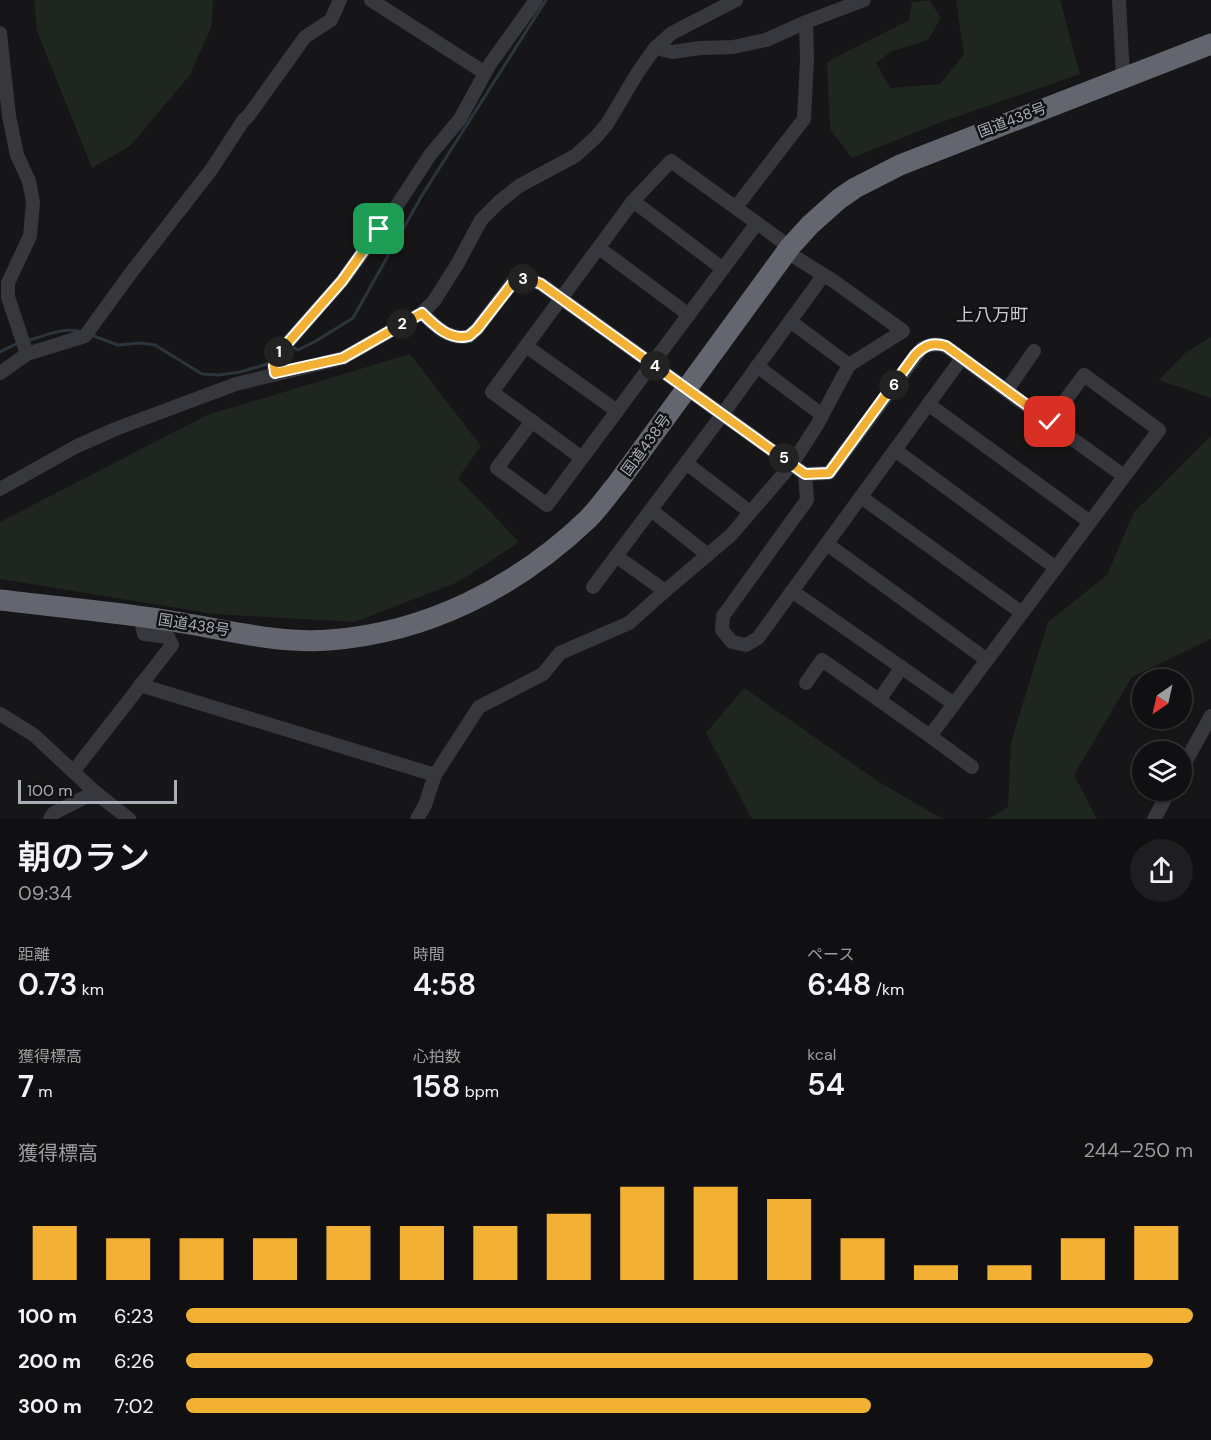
<!DOCTYPE html>
<html lang="ja">
<meta charset="utf-8">
<style>
:root{--surface:#101012;--page:#1e1e20;--text:#f1f3f6;--muted:#9c9d9f;--line:#303032;--accent:#f2b134}
body{margin:0;font-family:"DM Sans","Noto Sans JP",sans-serif;background:var(--page);color:var(--text);height:100vh;display:flex;flex-direction:column;font-size:22px;white-space:nowrap}
*{box-sizing:border-box;margin:0}
p{font-size:20px;color:var(--muted)}
.icon{flex:none;width:33px;height:33px;fill:none;stroke:currentColor;stroke-width:2;stroke-linecap:round;stroke-linejoin:round}
.map{position:relative;height:819px;overflow:hidden}
.panel{display:flex;flex-direction:column;background:var(--surface);flex:1}
.panel>*{flex:none}
.needle{width:39px;rotate:214deg}
.tools{position:absolute;left:1132px;top:669px;display:grid;gap:12px}
.tools a{display:grid;place-items:center;width:60px;height:60px;border-radius:50%;background:var(--surface);box-shadow:0 2px 4px #0004,0 0 0 2px var(--line);font-size:30px}
.scale{position:absolute;left:18px;bottom:15px;width:159px;box-sizing:border-box;padding-left:6px;border:3px solid #a8adb8;border-top:0;font-size:16px;line-height:21px;white-space:nowrap;color:#a8adb8;-webkit-text-stroke:4px #111113;paint-order:stroke}
.pin{position:absolute;display:grid;place-items:center;width:51px;height:51px;color:#fff;margin:-26px;border-radius:12px;box-shadow:0 3px 9px #0006}
.km{position:absolute;width:30px;height:30px;margin:-15px;border-radius:50%;background:#222;color:#fff;font-size:16px;line-height:30px;text-align:center}
.round{display:grid;place-items:center;flex:none;width:63px;height:63px;border-radius:32px;background:var(--page)}
.head{display:flex;align-items:center;justify-content:space-between;height:102px;padding:0 18px}
h1{font-size:33px;font-weight:600;line-height:45px}
.stats{display:grid;grid-template-columns:repeat(3,1fr);gap:9px;height:102px;padding:6px 18px}
.stats div{display:grid;align-content:center}
.stats b{font-size:30px;font-weight:600}
.stats small{font-size:16px;font-weight:400}
.stats p{font-size:16px}
.chart{height:168px;padding:12px 18px}
.chart p{display:flex;justify-content:space-between}
.chart svg{width:100%;height:108px;margin-top:6px;stroke:var(--accent);stroke-width:6}
ul{padding:0 18px;list-style:none;font-size:20px}
li{display:grid;grid-template-columns:96px 72px 1fr;align-items:center;height:45px}
li i{height:15px;border-radius:8px;background:var(--accent)}
.map>svg:first-child{display:block}
</style>
<div class="map">
<svg width="1211" height="819" viewBox="0 0 1211 819">
<rect width="100%" height="100%" fill="#161618"/>
<!-- green -->
<g fill="#1e261f">
<path d="M34 0H213L212 25 190 75 130 146 92 168 37 31Z"/>
<path d="M929 0 941 18 928 40 892 51 876 63 890 88 940 84 964 54 956 0H1060L1080 74 939 123 852 158 830 129 827 62 909 20 912 2Z"/>
<path d="M1211 337V398L1159 380 1185 353Z"/>
<path d="M410 354 481 446 458 478 519 542 458 582 355 622 214 614 0 579V522L207 415Z"/>
<path d="M1211 436V639L1132 677 1074 775 1097 819H988L1008 807 1011 742 1048 622 1107 575 1134 512Z"/>
<path d="M744 688 879 782 943 819H752L706 733Z"/>
</g>
<g fill="none" stroke-linecap="round" stroke-linejoin="round">
<!-- stream -->
<g stroke="#2c353c" stroke-width="3">
<path d="M91 335 118 345 141 343 155 345 202 374 219 375 240 372 271 363"/>
<path d="M27 341C43 336 67 326 82 332"/>
<path d="M290 349 292 347 298 350 316 341 353 318 421 197 546 0"/>
<path d="M0 352 18 343"/>
</g>
<!-- minor -->
<g stroke="#37383d" stroke-width="14">
<path d="M371 0 485 73"/>
<path d="M1119 0 1123 76"/>
<path d="M0 33 9 116 17 155 29 181 33 202 30 236 8 283V297L27 354"/>
<path d="M655 48 673 52 700 48 733 47 766 40 806 22 864 0"/>
<path d="M633 201 723 269"/>
<path d="M736 207 804 119 807 59 806 22"/>
<path d="M599 248 689 315"/>
<path d="M422 313C435 326 450 341 469 336L477 329 512 283C523 277 529 279 541 284L805 474 807 500 723 616 722 630 732 642 746 645 758 638 962 358C947 347 942 340 922 348L829 473 805 474"/>
<path d="M790 321 849 365"/>
<path d="M526 346 617 411"/>
<path d="M757 366 822 415"/>
<path d="M0 373 27 354 85 336 130 274 211 170 243 121 249 115 305 37 331 20 340 0"/>
<path d="M275 373 274 366 277 355 342 281 396 207 430 155 460 119 490 64 536 0"/>
<path d="M1007 390 1034 351"/>
<path d="M928 404 1090 522"/>
<path d="M532 421 497 468 547 505 757 223"/>
<path d="M1049 422 1124 476"/>
<path d="M895 450 1056 568"/>
<path d="M582 458 492 392 633 201 671 161 790 247"/>
<path d="M686 463 750 512"/>
<path d="M0 489 77 446 118 428 236 384 343 358 422 313 434 301 458 263 481 220 499 202 519 186 575 156 596 137 607 124 638 72 655 48 672 33 736 0"/>
<path d="M861 497 1022 613"/>
<path d="M651 510 708 555"/>
<path d="M827 544 987 660"/>
<path d="M616 556 665 591 731 535 792 464 817 425 849 365 903 331 835 282 787 252"/>
<path d="M593 587 722 415 823 276"/>
<path d="M792 591 954 704 1159 430 1084 375 1049 422 962 358"/>
<path d="M902 667 879 700 930 736 954 704"/>
<path d="M806 683 822 660 879 700"/>
<path d="M140 685 435 775 479 707 543 674 560 653 629 623 665 591"/>
<path d="M0 714 34 735 95 792 129 819"/>
<path d="M930 736 972 767"/>
<path d="M1182 768 1211 716"/>
<path d="M73 772 172 645 168 637 144 634 140 616"/>
<path d="M50 819 54 813 95 792"/>
<path d="M417 819 425 805 435 775"/>
<path d="M1154 819 1170 790"/>
</g>
<!-- highway -->
<path stroke="#63666e" stroke-width="21" d="M0 600C57 607 115 612 171 621 223 629 277 644 329 640 427 633 517 587 588 519 598 509 607 496 617 484L790 247 810 225 839 199 855 188 900 165 1211 44"/>
</g>
<g fill="none" stroke-linecap="round" stroke-linejoin="round">
<defs>
<path id="route" d="M379 229 342 281 277 355 274 366 275 373 343 358 422 313C435 326 450 341 469 336L477 329 512 284C523 277 529 279 541 284L805 474 829 473 915 355C925 345 932 342 946 346L1050 422"/>
</defs>
<!-- route casing -->
<use href="#route" stroke="#fff" stroke-width="12"/>
<!-- route -->
<use href="#route" stroke="#f2b134" stroke-width="8"/>
</g>
<g text-anchor="middle" dominant-baseline="central" stroke-width="5" stroke-linejoin="round" paint-order="stroke">
<!-- street labels -->
<g font-size="15" fill="#a8adb8" stroke="#111113">
<text transform="translate(1012 120) rotate(-21)">国道438号</text>
<text transform="translate(646 445) rotate(-54)">国道438号</text>
<text transform="translate(194 625) rotate(9)">国道438号</text>
</g>
<!-- quarter labels -->
<g font-size="18" fill="#c9ccd4" stroke="#111113">
<text x="992" y="315">上八万町</text>
</g>
</g>
</svg>
<div class="tools">
<a><svg class="needle" viewBox="-14 -14 28 28"><path d="M0-13l5 13h-10z" fill="#e53935"/><path d="M0 13l5-13h-10z" fill="#9c9d9f"/></svg></a>
<a><svg class="icon" aria-label="layers" viewBox="0 0 24 24"><path d="M12 4l9 5-9 5-9-5zM3 14l9 5 9-5"/></svg></a>
</div>
<div class="scale">100 m</div>
<div class="pin" style="left:379px;top:229px;background:#1e9e55"><svg class="icon" aria-label="arrive" viewBox="0 0 24 24"><path d="M6 21V4h12l-3 4 3 4H6"/></svg></div>
<div class="pin" style="left:1050px;top:422px;background:#d93025"><svg class="icon" aria-label="check" viewBox="0 0 24 24"><path d="M5 12l5 5 9-10"/></svg></div>
<b class="km" style="left:279px;top:352px">1</b>
<b class="km" style="left:402px;top:324px">2</b>
<b class="km" style="left:523px;top:279px">3</b>
<b class="km" style="left:655px;top:366px">4</b>
<b class="km" style="left:784px;top:458px">5</b>
<b class="km" style="left:894px;top:385px">6</b>
</div>
<section class="panel">
<div class="head"><div><h1>朝のラン</h1><p>09:34</p></div><a class="round"><svg class="icon" aria-label="share" viewBox="0 0 24 24"><path d="M12 15V3M7 8l5-5 5 5M5 13v7h14v-7"/></svg></a></div>
<div class="stats">
<div><p>距離</p><b>0.73<small> km</small></b></div>
<div><p>時間</p><b>4:58</b></div>
<div><p>ペース</p><b>6:48<small> /km</small></b></div>
</div>
<div class="stats">
<div><p>獲得標高</p><b>7<small> m</small></b></div>
<div><p>心拍数</p><b>158<small> bpm</small></b></div>
<div><p>kcal</p><b>54</b></div>
</div>
<div class="chart"><p><span>獲得標高</span>244–250 m</p>
<svg viewBox="0 0 160 44" preserveAspectRatio="none"><path d="M5 44V22M15 44V27M25 44V27M35 44V27M45 44V22M55 44V22M65 44V22M75 44V17M85 44V6M95 44V6M105 44V11M115 44V27M125 44V38M135 44V38M145 44V27M155 44V22"/></svg>
</div>
<ul>
<li><b>100 m</b>6:23<i style="width:100%"></i></li>
<li><b>200 m</b>6:26<i style="width:96%"></i></li>
<li><b>300 m</b>7:02<i style="width:68%"></i></li>
</ul>
</section>
